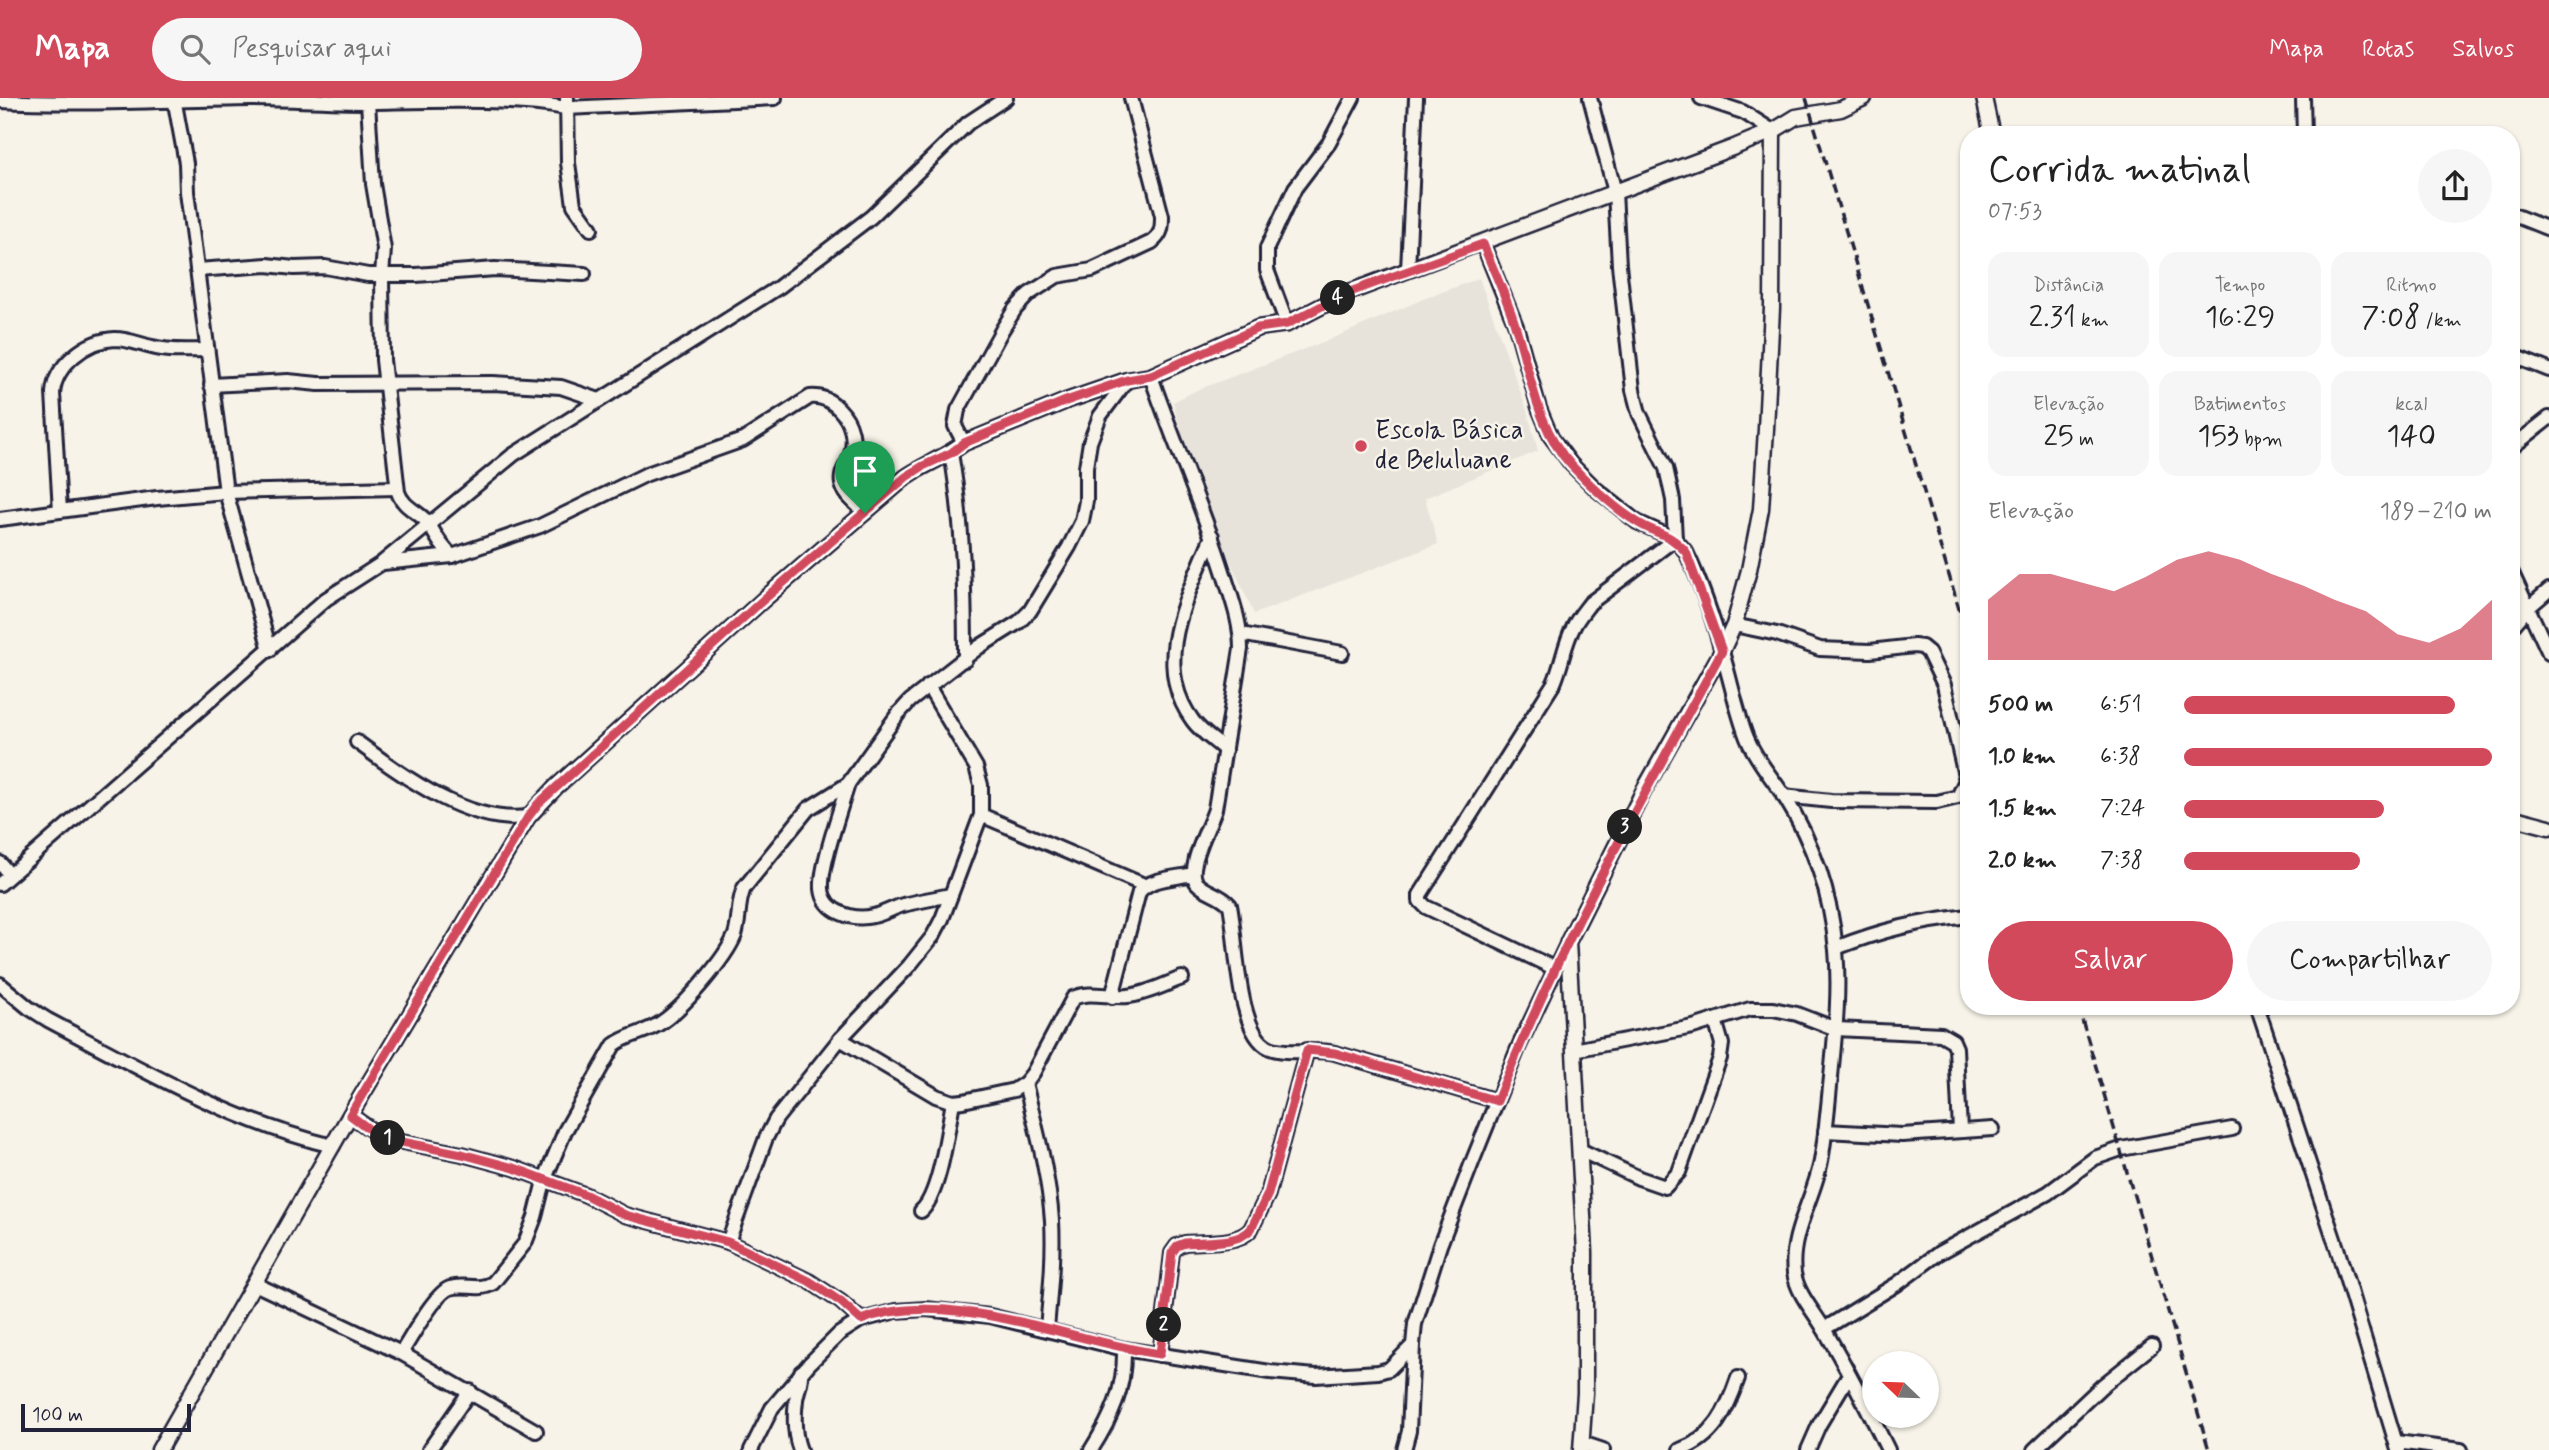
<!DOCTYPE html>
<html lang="pt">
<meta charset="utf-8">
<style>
:root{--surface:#fff;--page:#f6f6f6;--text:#222;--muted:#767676;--accent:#d1495b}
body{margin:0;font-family:Mynerve,sans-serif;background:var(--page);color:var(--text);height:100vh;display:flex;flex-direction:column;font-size:26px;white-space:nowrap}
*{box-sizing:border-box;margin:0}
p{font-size:23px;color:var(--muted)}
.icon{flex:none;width:38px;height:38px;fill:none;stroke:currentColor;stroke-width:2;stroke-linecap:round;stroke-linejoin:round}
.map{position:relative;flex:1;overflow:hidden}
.details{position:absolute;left:1960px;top:28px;width:560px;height:889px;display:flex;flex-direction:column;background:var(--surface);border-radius:28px;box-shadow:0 2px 5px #0004}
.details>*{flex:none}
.needle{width:46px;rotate:293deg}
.buttons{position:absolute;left:1862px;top:1253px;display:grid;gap:14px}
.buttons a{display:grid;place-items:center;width:77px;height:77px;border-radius:50%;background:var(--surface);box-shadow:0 2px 5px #0004;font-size:35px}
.scale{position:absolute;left:21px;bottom:18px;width:170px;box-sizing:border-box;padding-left:7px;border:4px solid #22223b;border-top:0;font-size:19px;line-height:24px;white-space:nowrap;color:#22223b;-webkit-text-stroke:5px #f7f3e8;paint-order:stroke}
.pin{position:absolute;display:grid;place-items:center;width:60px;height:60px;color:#fff;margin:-72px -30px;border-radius:50% 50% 50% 0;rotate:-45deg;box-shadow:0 0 7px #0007}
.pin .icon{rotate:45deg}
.km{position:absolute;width:35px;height:35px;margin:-18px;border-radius:50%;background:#222;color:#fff;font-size:19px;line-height:35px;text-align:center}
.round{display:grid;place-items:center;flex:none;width:74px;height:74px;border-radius:37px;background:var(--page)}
.head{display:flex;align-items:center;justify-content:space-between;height:119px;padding:0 28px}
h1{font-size:38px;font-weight:600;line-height:52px}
.figures{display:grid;grid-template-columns:repeat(3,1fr);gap:10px;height:119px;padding:7px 28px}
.figures div{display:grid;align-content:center;border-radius:18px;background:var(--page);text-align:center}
.figures b{font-size:30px;font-weight:600}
.figures small{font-size:19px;font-weight:400}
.figures p{font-size:19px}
.chart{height:196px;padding:14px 28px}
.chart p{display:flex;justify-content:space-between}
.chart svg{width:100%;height:126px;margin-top:7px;fill:var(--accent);opacity:.7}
.button{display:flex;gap:14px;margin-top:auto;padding:14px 28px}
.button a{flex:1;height:80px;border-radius:42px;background:var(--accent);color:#fff;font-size:28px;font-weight:600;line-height:80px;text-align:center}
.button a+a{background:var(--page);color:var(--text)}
ul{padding:0 28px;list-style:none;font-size:23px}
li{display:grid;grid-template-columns:112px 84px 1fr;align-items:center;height:52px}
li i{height:18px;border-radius:9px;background:var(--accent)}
header{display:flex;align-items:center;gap:42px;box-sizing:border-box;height:98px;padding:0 35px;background:var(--accent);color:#fff}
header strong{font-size:33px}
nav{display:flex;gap:38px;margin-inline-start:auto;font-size:24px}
.search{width:490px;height:63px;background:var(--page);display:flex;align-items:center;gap:18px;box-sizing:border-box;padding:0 24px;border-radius:38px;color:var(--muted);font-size:26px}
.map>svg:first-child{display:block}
</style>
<header>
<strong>Mapa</strong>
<div class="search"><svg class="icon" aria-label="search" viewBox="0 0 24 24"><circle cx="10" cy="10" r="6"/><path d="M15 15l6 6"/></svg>Pesquisar aqui</div>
<nav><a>Mapa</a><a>Rotas</a><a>Salvos</a></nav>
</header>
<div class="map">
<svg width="2549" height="1352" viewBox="0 0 2549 1352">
<rect width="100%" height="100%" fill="#f7f3e8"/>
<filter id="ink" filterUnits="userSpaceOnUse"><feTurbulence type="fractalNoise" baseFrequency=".0143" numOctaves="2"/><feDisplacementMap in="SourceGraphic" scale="14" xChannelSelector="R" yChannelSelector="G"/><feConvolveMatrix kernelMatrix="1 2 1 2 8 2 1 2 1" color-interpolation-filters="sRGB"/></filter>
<g filter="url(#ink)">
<!-- built -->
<path fill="#e7e3db" d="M1479 180 1527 312 1538 353 1425 400 1438 446 1254 516 1216 431 1183 342 1173 304 1197 292 1331 241 1421 202Z"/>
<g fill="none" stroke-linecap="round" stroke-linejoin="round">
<defs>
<g id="minor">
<path d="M174 0 186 65 187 94 226 394 270 552"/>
<path d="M567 0 568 65 574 107 591 131"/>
<path d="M1701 0 1743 14 1773 33"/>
<path d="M2303 0 2304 37"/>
<path d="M0 3C84 7 167 2 251 1 292 1 333 4 374 4 433 3 510 0 566 10L775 0"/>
<path d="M2511 116 2549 131"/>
<path d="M1483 146 1516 228 1539 310 1551 339 1571 366 1596 391 1637 424 1675 441 1686 454C1701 485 1713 520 1722 554 1731 583 1736 612 1747 640 1756 662 1771 678 1784 698 1813 744 1831 798 1836 852 1840 894 1835 937 1831 979 1828 1007 1826 1035 1821 1063 1814 1100 1789 1137 1794 1175 1798 1197 1813 1212 1824 1231 1847 1270 1868 1311 1888 1352"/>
<path d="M197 172 267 167 294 170 325 169 368 177H382L384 151 373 86 368 4"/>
<path d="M1408 172 1416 0"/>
<path d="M1287 226 1267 172V150L1295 90 1329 45 1353 0"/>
<path d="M2511 257 2549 272"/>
<path d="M1151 278C1173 343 1202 407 1223 473 1231 499 1241 523 1241 551L1215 711C1210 728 1185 771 1197 785 1206 795 1219 795 1230 807 1237 840 1236 936 1270 950 1288 957 1314 950 1335 955L1497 1003"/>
<path d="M211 287 288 283 318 286 493 285 561 289 599 302"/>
<path d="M964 345 955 328 958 312 1002 232 1015 211 1029 196 1057 178 1092 172 1152 144C1162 136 1162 129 1162 118L1131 0"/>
<path d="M2511 350 2549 320"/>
<path d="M951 355C963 424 965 492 965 562"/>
<path d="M60 413 53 295C55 267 87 242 115 241 128 241 139 246 152 249 170 254 189 252 207 252"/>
<path d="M0 421 157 400 226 394 397 390"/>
<path d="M1212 438C1189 496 1149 564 1193 623 1201 634 1215 643 1225 652"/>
<path d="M452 458C441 448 436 438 429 426 420 414 403 410 398 394L383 262 382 177H416L495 171 584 176"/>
<path d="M383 465 452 458 540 428 647 376 743 342 810 299C822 298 830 302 839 311 852 324 856 342 850 360 846 369 840 375 842 386 844 397 857 406 865 415"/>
<path d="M2511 473 2549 555"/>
<path d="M1734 527 1777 536 1820 551 1870 553 1914 548 1922 549 1928 554 1944 587 1966 682 1958 699 1937 704 1831 703 1783 698"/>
<path d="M2511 530 2528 510 2549 492"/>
<path d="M1241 536 1342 555"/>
<path d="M357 644C403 678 468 727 528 719"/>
<path d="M848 686C841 710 820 769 822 791 824 814 853 823 873 818 883 816 893 810 903 807 919 803 935 800 951 797"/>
<path d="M981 717 1144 787"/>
<path d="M0 765 10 777"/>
<path d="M0 786 326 501 382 465 513 357 779 189 871 119 968 25 1006 0"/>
<path d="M1836 850C1881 832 1921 823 1969 818"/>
<path d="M1554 870 1426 809 1420 803V797L1554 585C1562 567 1564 547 1573 530 1577 521 1584 513 1590 505L1675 441 1673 402 1666 370 1639 315 1633 292 1619 167 1615 94 1590 0"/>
<path d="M0 886 29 910 48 922C139 970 232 1024 333 1048"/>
<path d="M1112 899 1139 794C1150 780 1176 780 1193 776"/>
<path d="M2257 908 2338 1153 2398 1352"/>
<path d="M840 941 936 998 953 1004 963 1003 1014 992 1025 985 1033 975 1073 900C1090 892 1109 900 1128 898 1147 896 1165 886 1182 880"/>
<path d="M1574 952 1693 929 1750 911H1773L1797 916 1836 931 1941 936 1953 943 1956 950 1960 1033"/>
<path d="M1025 985C1036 1030 1049 1077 1052 1123 1054 1159 1050 1195 1047 1231"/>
<path d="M350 1017 373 1033 392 1042 462 1056 514 1070 586 1097 625 1117 728 1144 809 1183 841 1204 861 1222"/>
<path d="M1825 1033 1902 1037 1993 1031"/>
<path d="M1580 1052 1639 1080 1665 1089 1679 1074 1720 960 1722 946 1715 922"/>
<path d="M921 1113C940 1097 948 1029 953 1004"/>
<path d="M728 1144 766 1040 776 1021 840 941 909 868 933 838 942 821 981 717V687L976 669 928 588"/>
<path d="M255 1186 401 1255 536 1333"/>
<path d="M1824 1231 1897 1186 1939 1155 2048 1095 2095 1060 2121 1051 2232 1031"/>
<path d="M401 1255C411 1240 435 1195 450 1190 466 1185 478 1194 493 1185L525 1145 535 1119 544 1083 565 1033 614 947C628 936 647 935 662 924 683 910 726 860 735 837 740 822 737 806 744 790L808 711 848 686 898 616 910 603 979 549 1019 524 1030 513 1069 449 1082 423 1086 403V369L1090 344 1100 318 1127 282"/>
<path d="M1160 1257 1172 1155 1177 1148 1185 1145C1204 1143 1238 1147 1251 1131L1268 1096 1307 952"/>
<path d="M2396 1344 2461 1352"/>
<path d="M1582 1345 1603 1352"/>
<path d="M429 1352 470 1293"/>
<path d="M751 1352 772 1310 809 1266 839 1236 861 1222 896 1213 926 1211 990 1218 1124 1251 1270 1274 1316 1278 1378 1274 1389 1271 1413 1247 1415 1226 1440 1147 1473 1062 1519 948 1568 844"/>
<path d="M800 1352C794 1337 794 1318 796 1302 797 1292 802 1285 801 1274"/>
<path d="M1091 1352C1112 1319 1125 1291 1124 1251"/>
<path d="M1404 1352 1409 1333 1413 1247"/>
<path d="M1680 1352C1714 1340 1727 1312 1738 1280"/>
<path d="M1808 1352 1819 1327 1849 1277"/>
<path d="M2034 1352 2102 1288 2152 1248"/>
</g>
<g id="tertiary">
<path d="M1984 0 1992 37"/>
<path d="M2511 719 2549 729"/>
<path d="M159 1352 350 1017 528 719 556 689 763 502 906 379C925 366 946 359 964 345L1066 303 1127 282 1151 278 1258 230 1287 226 1347 195 1732 50 1773 33 1796 19 1841 11 1864 0"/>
<path d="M1581 1352 1585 1295V1154L1568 844 1644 692 1722 553 1734 527 1749 472 1761 411 1766 331 1772 210 1773 33"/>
</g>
</defs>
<!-- minor casing -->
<use href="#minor" stroke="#22223b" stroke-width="18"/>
<!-- tertiary casing -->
<use href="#tertiary" stroke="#22223b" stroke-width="19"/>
<!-- minor -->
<use href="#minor" stroke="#f7f3e8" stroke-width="12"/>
<!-- tertiary -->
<use href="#tertiary" stroke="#f7f3e8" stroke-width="14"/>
<!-- rail -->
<g stroke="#22223b" stroke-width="3.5" stroke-dasharray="10 5" stroke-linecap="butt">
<path d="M1806 0 1969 544"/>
<path d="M2078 908 2209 1352"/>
</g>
</g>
</g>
<g fill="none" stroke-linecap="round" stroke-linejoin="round" filter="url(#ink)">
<defs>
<path id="route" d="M1483 146C1494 174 1508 202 1516 230 1531 277 1537 331 1572 368 1591 388 1614 410 1637 424 1657 437 1669 434 1686 454L1722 553C1641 701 1560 846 1497 1003L1335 955 1307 952 1268 1096 1251 1131C1238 1147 1204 1143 1185 1145L1177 1148 1172 1155 1160 1256C1072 1244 947 1188 861 1222L841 1204 809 1183 728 1144 625 1117 586 1097 514 1070 462 1056 392 1042 373 1034 350 1017 528 719 538 706 763 502 906 379 923 368 951 355 964 345 1066 303 1127 282 1151 278 1258 230 1287 226 1347 195Z"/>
</defs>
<!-- route casing -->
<use href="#route" stroke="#fff" stroke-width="14"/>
<!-- route -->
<use href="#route" stroke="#d1495b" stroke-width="9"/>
</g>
<!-- markers -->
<circle fill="#d1495b" stroke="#f7f3e8" stroke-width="2.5" cx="1361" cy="348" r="7"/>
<g text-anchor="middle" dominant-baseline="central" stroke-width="5" stroke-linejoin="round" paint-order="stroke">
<!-- poi labels -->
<g font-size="26" fill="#22223b" stroke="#f7f3e8" text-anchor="start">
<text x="1375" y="333">Escola Básica<tspan x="1375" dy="30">de Beluluane</tspan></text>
</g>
</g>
</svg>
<div class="buttons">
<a><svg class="needle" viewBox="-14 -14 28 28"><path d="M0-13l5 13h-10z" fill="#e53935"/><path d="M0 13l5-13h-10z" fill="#767676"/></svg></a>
</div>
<div class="scale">100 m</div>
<div class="pin" style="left:865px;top:415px;background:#1e9e55"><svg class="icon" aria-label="arrive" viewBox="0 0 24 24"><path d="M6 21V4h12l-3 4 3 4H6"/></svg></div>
<b class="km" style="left:388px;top:1040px">1</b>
<b class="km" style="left:1164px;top:1227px">2</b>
<b class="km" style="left:1625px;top:729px">3</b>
<b class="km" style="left:1338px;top:200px">4</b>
<section class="details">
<div class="head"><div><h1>Corrida matinal</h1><p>07:53</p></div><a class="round"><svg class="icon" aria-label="share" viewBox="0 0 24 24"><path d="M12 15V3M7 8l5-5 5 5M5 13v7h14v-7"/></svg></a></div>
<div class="figures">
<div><p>Distância</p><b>2.31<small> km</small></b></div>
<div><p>Tempo</p><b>16:29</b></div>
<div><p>Ritmo</p><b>7:08<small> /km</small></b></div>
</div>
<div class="figures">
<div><p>Elevação</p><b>25<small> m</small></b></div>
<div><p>Batimentos</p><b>153<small> bpm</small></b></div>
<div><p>kcal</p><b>140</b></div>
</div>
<div class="chart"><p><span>Elevação</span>189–210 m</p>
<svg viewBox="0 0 160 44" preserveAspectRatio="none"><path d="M0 44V23L10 14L20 14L30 17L40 20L50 15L60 9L70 6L80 9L90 14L100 18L110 23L120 27L130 35L140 38L150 33L160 23V44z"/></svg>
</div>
<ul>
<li><b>500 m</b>6:51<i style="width:88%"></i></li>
<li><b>1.0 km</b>6:38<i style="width:100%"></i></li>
<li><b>1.5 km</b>7:24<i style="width:65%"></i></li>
<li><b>2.0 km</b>7:38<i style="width:57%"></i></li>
</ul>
<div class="button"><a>Salvar</a><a>Compartilhar</a></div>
</section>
</div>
